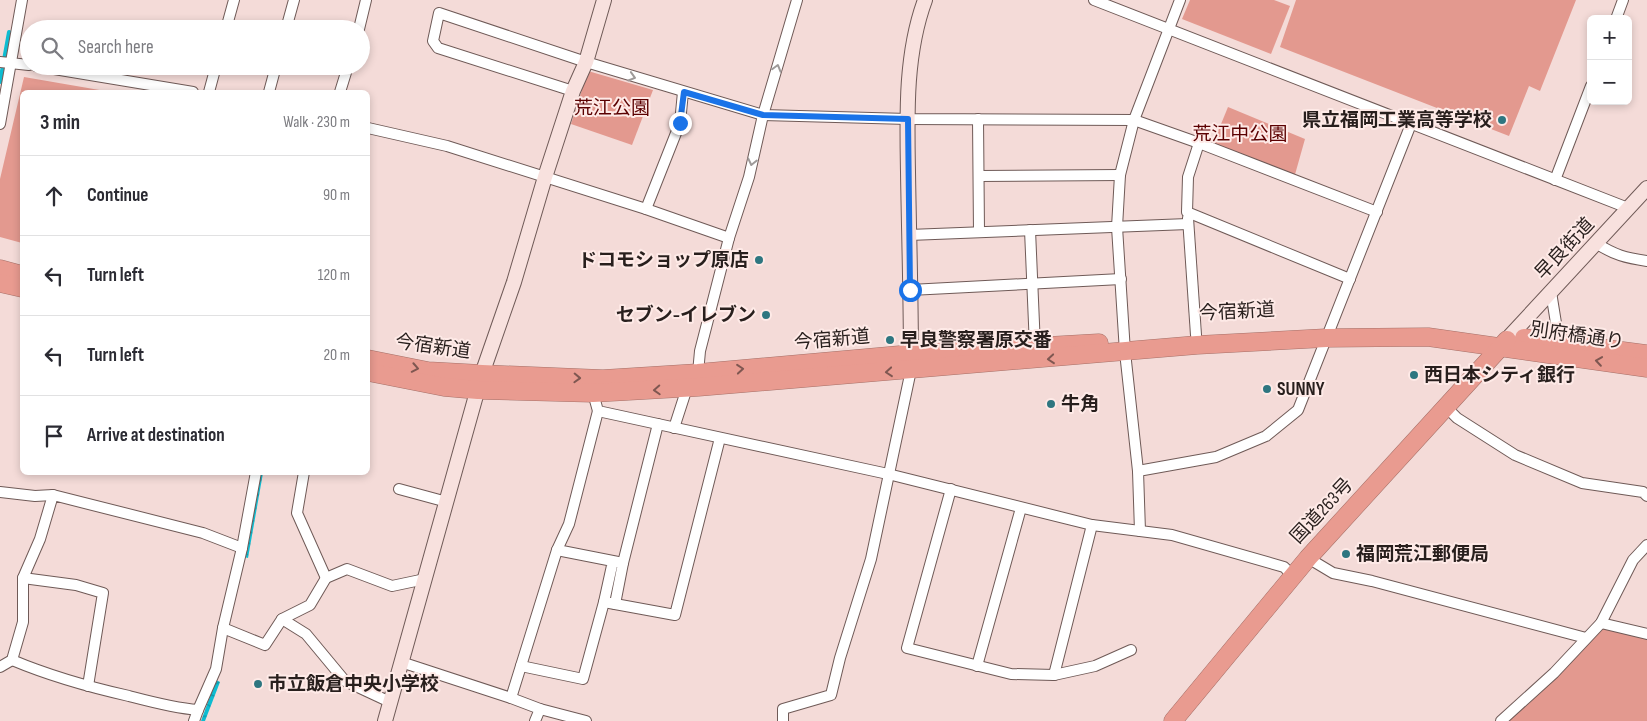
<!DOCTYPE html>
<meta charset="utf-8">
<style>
:root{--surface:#fff;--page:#f7f7f7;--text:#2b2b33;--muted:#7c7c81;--line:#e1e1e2}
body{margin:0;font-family:"Sofia Sans Condensed","Noto Sans JP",sans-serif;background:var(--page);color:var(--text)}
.controls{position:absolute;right:15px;top:15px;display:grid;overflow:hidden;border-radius:8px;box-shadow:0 2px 8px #0003}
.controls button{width:45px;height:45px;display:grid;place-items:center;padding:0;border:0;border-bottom:1px solid var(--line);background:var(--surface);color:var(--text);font:25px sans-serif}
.stop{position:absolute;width:15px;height:15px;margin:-11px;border:4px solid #1a73e8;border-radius:50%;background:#fff}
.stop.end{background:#1a73e8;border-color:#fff;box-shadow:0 1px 5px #0008}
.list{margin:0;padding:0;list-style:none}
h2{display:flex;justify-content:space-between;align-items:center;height:65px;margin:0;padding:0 20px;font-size:21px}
h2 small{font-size:16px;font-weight:400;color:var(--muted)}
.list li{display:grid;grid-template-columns:32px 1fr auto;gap:15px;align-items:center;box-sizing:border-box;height:80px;padding:0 20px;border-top:1px solid var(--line)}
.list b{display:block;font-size:19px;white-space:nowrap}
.list em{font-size:16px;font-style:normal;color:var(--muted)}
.icon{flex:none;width:28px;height:28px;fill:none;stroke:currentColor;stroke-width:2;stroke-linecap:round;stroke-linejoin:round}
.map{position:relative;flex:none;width:1647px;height:721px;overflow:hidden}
.search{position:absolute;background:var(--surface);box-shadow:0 2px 8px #0003;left:20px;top:20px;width:350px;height:55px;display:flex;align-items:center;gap:12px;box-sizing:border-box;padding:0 18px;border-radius:28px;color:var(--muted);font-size:19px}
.panel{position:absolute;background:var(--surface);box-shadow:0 2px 8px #0003;left:20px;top:90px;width:350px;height:385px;border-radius:8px}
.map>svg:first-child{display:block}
</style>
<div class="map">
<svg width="1647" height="721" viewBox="0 0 1647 721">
<defs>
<pattern id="water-waves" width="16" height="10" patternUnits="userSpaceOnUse" patternTransform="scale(1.25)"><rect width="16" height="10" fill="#0dbcd1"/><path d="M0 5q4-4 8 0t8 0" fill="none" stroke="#0d98a9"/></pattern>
</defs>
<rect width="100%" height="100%" fill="#f4dbd8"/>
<!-- park -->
<g fill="#e3998f">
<path d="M1190 0H1274L1290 6 1271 54 1182 19Z"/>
<path d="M1296 0H1576L1540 91 1529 86 1509 136 1280 47Z"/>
<path d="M588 71 653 90 632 145 571 124Z"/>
<path d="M24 77 111 92H22V243L0 237V179Z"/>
<path d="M1228 107 1305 139 1294 178 1212 146Z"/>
<path d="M1601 628 1647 639V721H1504Z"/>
</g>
<!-- water -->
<g fill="url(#water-waves)">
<path d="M259 473H263L248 558 244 557Z"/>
<path d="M216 680 220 682 205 721H201Z"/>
</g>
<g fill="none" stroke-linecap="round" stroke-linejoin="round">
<!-- stream -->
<path stroke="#0dbcd1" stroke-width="4" d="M0 82 9 32"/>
<!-- street casing -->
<g stroke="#6f5a57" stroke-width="12">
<g id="street">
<path d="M1094 0 1628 208"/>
<path d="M1616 19 1623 0"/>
<path d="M226 29 234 0"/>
<path d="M286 29 294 0"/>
<path d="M359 29 366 0"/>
<path d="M0 62 29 65"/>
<path d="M36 66 193 92"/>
<path d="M573 91 438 48 433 41 439 13 586 62 763 115 908 119 1134 120 1199 143 1377 212"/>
<path d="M209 92 216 66"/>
<path d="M269 92 276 66"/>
<path d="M340 92 348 66"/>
<path d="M978 119 979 232"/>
<path d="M0 124 22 0"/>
<path d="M368 128 447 146 646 209 729 238"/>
<path d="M1199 143 1188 177 1187 212 1350 279"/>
<path d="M979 176 1120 175"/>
<path d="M1555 180 1591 86"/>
<path d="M646 209 680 123 683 92"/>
<path d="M1188 218 1196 335"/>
<path d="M1030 230 1035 347"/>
<path d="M909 235 1188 224"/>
<path d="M1596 243C1614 255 1626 258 1647 261"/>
<path d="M910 290 1121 279"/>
<path d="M1551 292 1556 323 1563 343"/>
<path d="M698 373 700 351 729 238 749 177 763 115 797 0"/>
<path d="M593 393 598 411 888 474 1092 525 1172 535 1284 567 1293 576"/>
<path d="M1445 406 1457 418 1515 455 1582 483 1643 492 1647 496"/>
<path d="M674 428 687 388"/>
<path d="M1138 471 1125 352 1117 227 1120 175 1134 120 1180 0"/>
<path d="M304 472 297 513 326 578"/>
<path d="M399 489 447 502"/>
<path d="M951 489 907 648 1011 674 1054 675 1092 525"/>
<path d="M0 492 35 496 53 495"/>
<path d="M1140 531 1138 471 1216 457 1266 436 1298 410 1411 124"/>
<path d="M557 550 623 563 615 604 604 602 613 561"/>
<path d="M1308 558 1333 573 1372 581 1586 638"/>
<path d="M623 563 658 424"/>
<path d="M23 578 76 585 103 593 88 686"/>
<path d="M615 604 675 615 720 438"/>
<path d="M282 619 306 634 345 681 390 702"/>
<path d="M1601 623 1647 634"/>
<path d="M223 628 265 645 282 619 310 605 326 578 347 569 392 586 425 579"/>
<path d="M12 660C50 676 89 687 129 696 152 702 174 708 198 710"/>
<path d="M401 662 511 698 557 550 569 524 598 411"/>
<path d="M521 666 583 679 604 602"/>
<path d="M977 666 1021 508"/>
<path d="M0 667 12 660 23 622V578L40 539 53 495 203 533 242 548"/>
<path d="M1054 675 1095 666 1131 650"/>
<path d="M511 698 540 709 535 721"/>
<path d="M540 709 586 721"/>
<path d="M194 721 198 710 216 669 223 628 242 548 256 472"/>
<path d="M783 721V709L831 695 840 658 871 559 911 370"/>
<path d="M1501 721 1554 673 1601 623 1633 560 1647 545"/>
</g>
</g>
<!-- secondary casing -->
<g stroke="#6f5a57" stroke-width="16">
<g id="secondary">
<path d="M1510 336 1647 188"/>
<path d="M911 362C911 299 909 236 908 172 907 115 905 54 925 0"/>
<path d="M385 721 482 374 514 282 545 177 573 91 586 62 604 0"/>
</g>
</g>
<!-- highway casing -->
<g stroke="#a57068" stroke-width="19">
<g id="highway">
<path d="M0 269 22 275"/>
<path d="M0 283 22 288"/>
<path d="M1524 338 1647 354"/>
<path d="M368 359 428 371 482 374 603 379 698 373 911 354 1099 343"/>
<path d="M368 372 444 387 478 390 593 393 698 387 1197 345 1326 338 1428 337 1647 368"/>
<path d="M1173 721 1308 558 1507 340"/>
</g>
</g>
<!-- street -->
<use href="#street" stroke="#fff" stroke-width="10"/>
<!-- secondary -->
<use href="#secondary" stroke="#f8e1de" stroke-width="14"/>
<!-- highway -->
<use href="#highway" stroke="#e99b90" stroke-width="18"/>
</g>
<!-- one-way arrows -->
<defs><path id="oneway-chevron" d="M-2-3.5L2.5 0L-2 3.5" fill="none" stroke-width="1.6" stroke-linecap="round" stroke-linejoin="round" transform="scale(1.25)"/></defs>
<g stroke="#9e9a99">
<use href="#oneway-chevron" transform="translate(777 68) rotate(-74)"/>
<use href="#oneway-chevron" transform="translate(632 77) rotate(17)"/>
<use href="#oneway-chevron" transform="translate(752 162) rotate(103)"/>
</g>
<g stroke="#7f5751">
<use href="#oneway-chevron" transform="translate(1051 359) rotate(175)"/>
<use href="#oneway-chevron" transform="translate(1599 361) rotate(-172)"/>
<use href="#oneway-chevron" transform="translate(415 368) rotate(11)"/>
<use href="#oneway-chevron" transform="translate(740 369) rotate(-5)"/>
<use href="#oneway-chevron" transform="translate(889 372) rotate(175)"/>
<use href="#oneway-chevron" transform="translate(577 378) rotate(2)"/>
<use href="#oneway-chevron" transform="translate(657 390) rotate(177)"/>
</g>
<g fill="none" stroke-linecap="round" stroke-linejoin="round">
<!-- route -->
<path stroke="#1a73e8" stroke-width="6" d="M680 123 684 92 763 115 908 119 910 290"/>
</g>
<!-- markers -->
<g fill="#2e7680" stroke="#feeae7" stroke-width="2">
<circle cx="1502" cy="120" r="5"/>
<circle cx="759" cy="260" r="5"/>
<circle cx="766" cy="315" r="5"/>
<circle cx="890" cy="340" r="5"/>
<circle cx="1414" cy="375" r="5"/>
<circle cx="1267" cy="389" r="5"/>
<circle cx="1051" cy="404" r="5"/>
<circle cx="1346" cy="554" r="5"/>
<circle cx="258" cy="684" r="5"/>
</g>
<g text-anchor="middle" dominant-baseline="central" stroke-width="4" stroke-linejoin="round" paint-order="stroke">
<!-- park labels -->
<g font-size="19" fill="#5b0001" stroke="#feeae7">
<text x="612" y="108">荒江公園</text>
<text x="1240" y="134">荒江中公園</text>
</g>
<!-- poi labels -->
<g font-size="19" font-weight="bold" fill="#281f1d" stroke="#feeae7" text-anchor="start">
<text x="1492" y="120" text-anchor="end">県立福岡工業高等学校</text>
<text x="749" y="260" text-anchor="end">ドコモショップ原店</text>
<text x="756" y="315" text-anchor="end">セブン-イレブン</text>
<text x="900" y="340">早良警察署原交番</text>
<text x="1424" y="375">西日本シティ銀行</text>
<text x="1277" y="389">SUNNY</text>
<text x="1061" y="404">牛角</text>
<text x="1356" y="554">福岡荒江郵便局</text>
<text x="268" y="684">市立飯倉中央小学校</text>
</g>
<!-- street labels -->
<g font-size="19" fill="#281f1d" stroke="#feeae7">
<text transform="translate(1565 249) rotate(-47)">早良街道</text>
<text transform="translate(1237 312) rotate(-3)">今宿新道</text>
<text transform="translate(1577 336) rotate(8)">別府橋通り</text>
<text transform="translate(832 340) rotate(-5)">今宿新道</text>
<text transform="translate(433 347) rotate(8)">今宿新道</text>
<text transform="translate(1322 511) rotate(-47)">国道263号</text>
</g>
</g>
</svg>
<div class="controls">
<button>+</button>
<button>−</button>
</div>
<div class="stop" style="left:910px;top:290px"></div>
<div class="stop end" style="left:680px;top:123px"></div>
<div class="search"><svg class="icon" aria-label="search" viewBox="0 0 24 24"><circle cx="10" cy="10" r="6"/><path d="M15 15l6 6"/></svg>Search here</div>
<section class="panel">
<h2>3 min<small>Walk · 230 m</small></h2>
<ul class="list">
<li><svg class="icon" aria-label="ahead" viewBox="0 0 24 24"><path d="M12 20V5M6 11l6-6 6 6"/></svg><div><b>Continue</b></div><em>90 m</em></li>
<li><svg class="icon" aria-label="left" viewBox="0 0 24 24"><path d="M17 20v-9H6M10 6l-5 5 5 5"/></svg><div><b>Turn left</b></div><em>120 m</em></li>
<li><svg class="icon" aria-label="left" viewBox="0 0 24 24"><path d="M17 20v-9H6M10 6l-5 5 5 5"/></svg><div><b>Turn left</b></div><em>20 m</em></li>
<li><svg class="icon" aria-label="arrive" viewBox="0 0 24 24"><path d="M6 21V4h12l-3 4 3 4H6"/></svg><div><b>Arrive at destination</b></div></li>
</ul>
</section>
</div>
